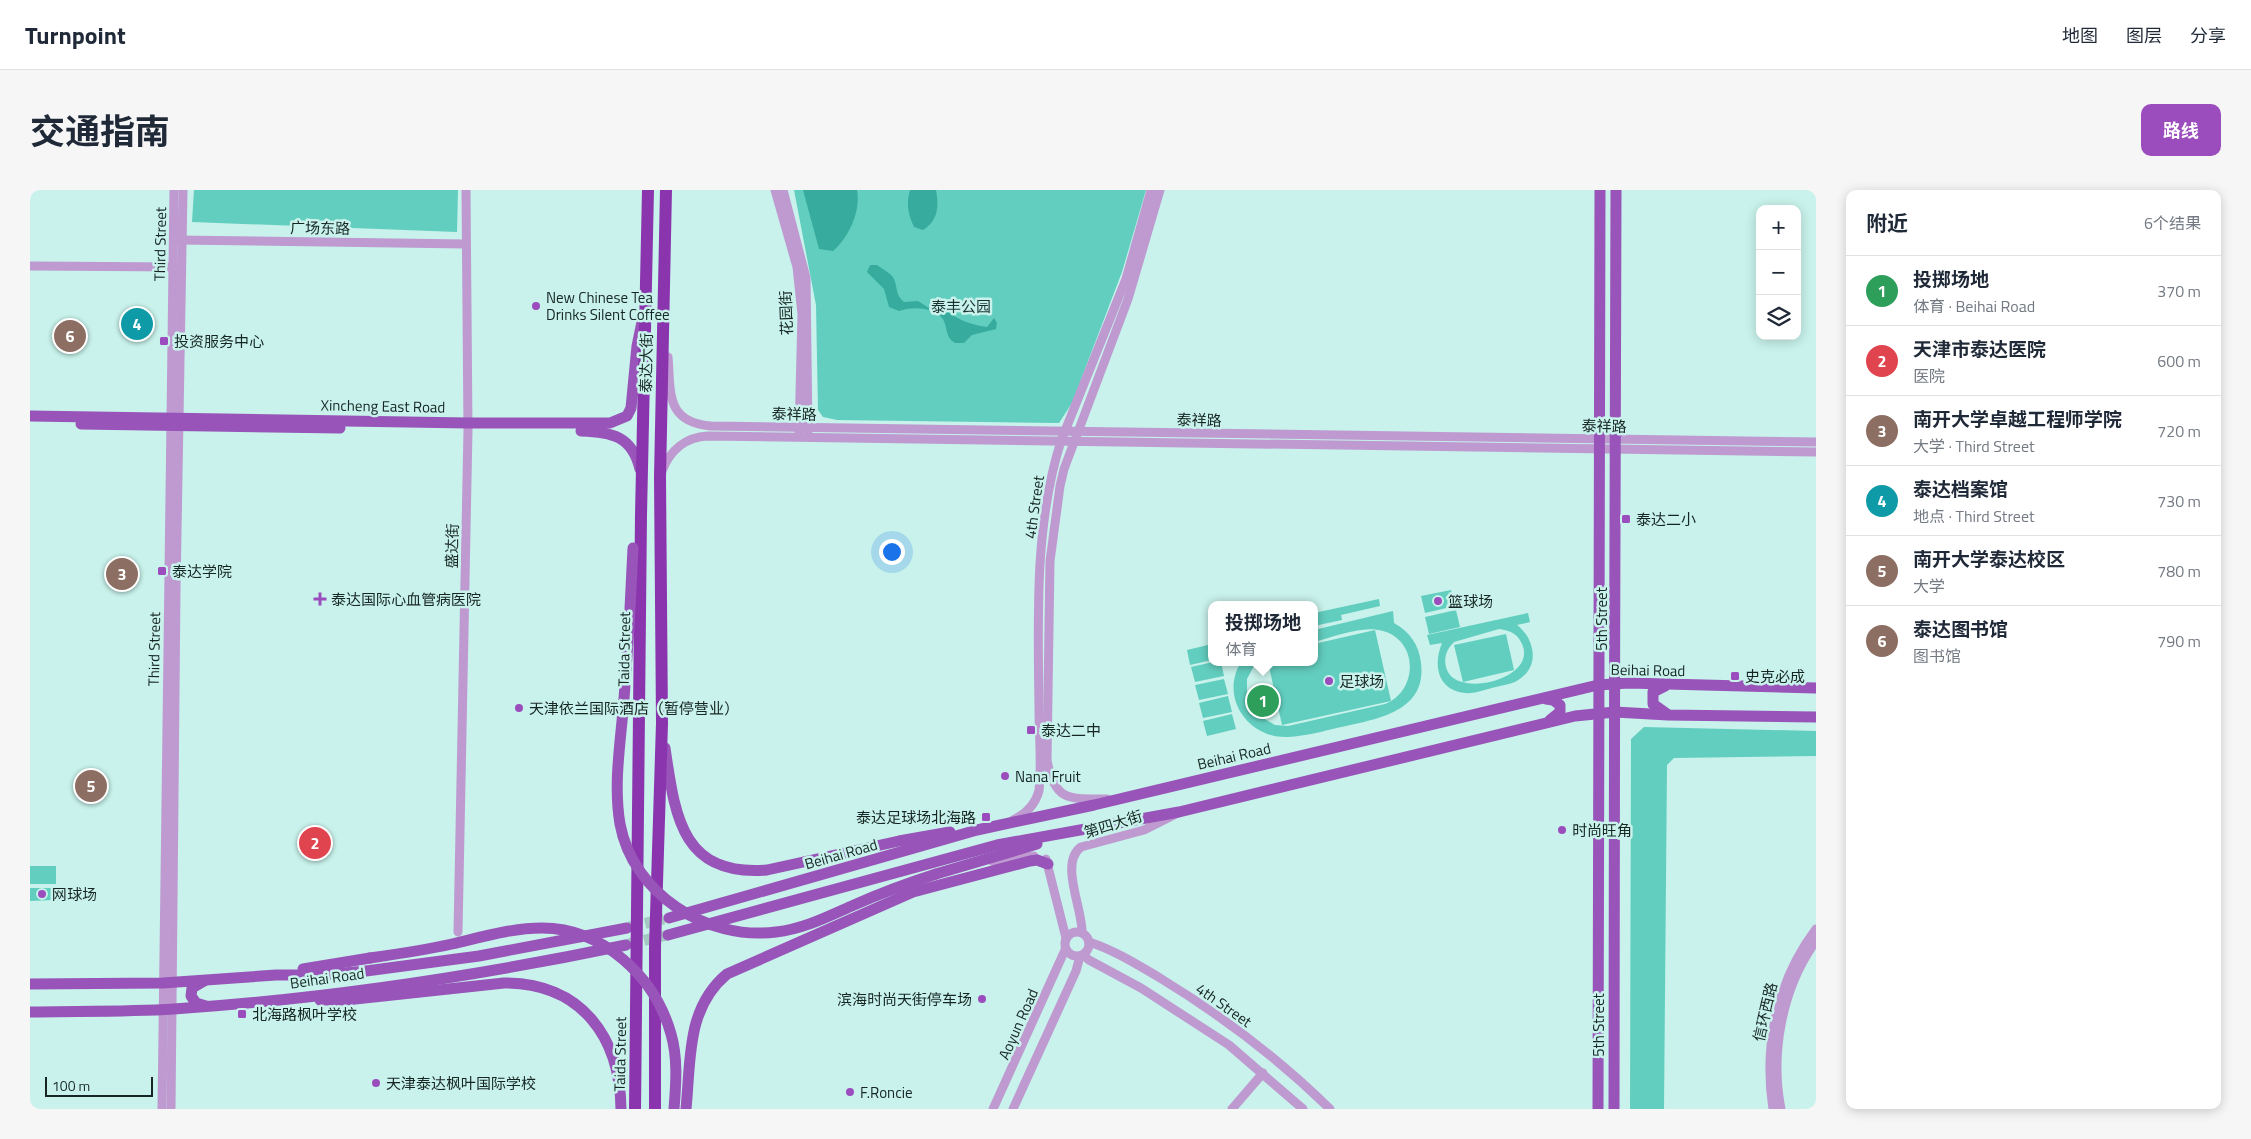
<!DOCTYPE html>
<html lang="zh">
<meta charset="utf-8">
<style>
:root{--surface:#fff;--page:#f6f6f7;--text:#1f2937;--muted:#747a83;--line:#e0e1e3;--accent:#9b4dbe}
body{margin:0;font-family:"Titillium Web","Noto Sans SC",sans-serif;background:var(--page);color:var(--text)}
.controls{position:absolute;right:15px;top:15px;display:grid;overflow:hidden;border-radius:10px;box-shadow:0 2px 12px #0003}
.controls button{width:45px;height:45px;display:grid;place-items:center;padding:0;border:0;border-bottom:1px solid var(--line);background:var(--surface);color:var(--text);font:25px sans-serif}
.scale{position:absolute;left:15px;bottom:12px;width:108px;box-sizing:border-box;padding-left:5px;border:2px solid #162623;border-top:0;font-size:14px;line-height:18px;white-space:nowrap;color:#162623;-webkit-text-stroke:4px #c8f2eb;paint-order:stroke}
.you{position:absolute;left:861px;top:361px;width:18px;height:18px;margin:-12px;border:4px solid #fff;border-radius:50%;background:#1a73e8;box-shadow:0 0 0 8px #1a73e833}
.badge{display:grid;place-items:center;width:32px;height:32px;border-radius:50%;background:var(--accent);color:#fff;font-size:16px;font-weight:700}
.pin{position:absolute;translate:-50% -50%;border:2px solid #fff;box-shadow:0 1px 5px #0006}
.popup{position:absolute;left:1178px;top:411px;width:110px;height:65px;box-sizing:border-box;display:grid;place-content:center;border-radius:10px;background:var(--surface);filter:drop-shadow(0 1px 4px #0005);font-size:16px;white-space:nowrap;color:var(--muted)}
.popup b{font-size:19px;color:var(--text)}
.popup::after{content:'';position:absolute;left:50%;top:100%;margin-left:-10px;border:10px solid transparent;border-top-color:var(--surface)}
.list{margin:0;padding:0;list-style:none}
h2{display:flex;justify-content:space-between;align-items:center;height:65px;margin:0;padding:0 20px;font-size:21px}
h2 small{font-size:16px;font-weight:400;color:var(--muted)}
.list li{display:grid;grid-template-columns:32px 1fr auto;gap:15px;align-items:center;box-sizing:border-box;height:70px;padding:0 20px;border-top:1px solid var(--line)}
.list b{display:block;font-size:19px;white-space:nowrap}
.list p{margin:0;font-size:16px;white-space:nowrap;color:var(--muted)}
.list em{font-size:16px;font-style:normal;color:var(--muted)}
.icon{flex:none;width:28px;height:28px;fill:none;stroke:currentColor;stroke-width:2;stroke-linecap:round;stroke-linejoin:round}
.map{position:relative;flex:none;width:1786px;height:919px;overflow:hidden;border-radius:10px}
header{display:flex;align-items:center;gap:30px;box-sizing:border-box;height:70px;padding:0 25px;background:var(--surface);border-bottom:1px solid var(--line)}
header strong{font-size:24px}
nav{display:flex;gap:28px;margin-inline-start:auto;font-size:18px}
.intro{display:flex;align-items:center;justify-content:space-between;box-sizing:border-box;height:120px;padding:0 30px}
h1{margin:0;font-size:35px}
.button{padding:12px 22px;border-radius:10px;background:var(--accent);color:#fff;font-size:18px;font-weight:700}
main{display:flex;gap:30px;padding:0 30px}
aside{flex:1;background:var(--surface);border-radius:10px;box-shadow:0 2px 12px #0003}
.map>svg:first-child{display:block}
</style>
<header>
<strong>Turnpoint</strong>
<nav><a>地图</a><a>图层</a><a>分享</a></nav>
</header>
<div class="intro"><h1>交通指南</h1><a class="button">路线</a></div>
<main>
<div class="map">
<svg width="1786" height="919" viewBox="0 0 1786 919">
<rect width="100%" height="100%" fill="#c8f2eb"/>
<!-- green -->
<g fill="#62cebf" fill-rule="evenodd">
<path d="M164 0H428L427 42 162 32Z"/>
<path d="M764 0H1116L1092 82 1042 213 1029 233 807 230 793 227 788 220 786 115Z"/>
<path d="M1421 400 1425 416 1395 423 1391 406Z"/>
<path d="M1349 409 1350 416 1311 425 1312 430 1284 436V423Z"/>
<path d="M1426 420 1430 437 1399 444 1395 427Z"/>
<path d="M1363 421 1364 433C1380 442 1389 455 1391 473 1397 522 1346 529 1311 537 1294 541 1276 546 1258 547 1219 549 1189 508 1211 472H1226L1217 489V508L1226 524 1245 535 1258 536 1355 514C1388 501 1389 451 1353 441 1332 435 1305 447 1284 452V440Z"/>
<path d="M1498 423 1500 432 1487 435C1504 448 1510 474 1491 488 1484 494 1474 495 1466 497 1456 499 1445 504 1435 503 1407 500 1403 474 1412 453L1400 455 1397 445ZM1469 439C1478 440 1487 443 1491 452 1511 488 1428 509 1417 480 1413 469 1416 460 1424 452Z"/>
<path d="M1345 440 1361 511 1252 535 1238 472H1284V454Z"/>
<path d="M1476 444 1484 480 1433 492 1424 455Z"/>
<path d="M1182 454V470L1160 475 1157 460Z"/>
<path d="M1183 472H1191L1194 486 1165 492 1161 477Z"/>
<path d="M1194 489 1198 504 1169 510 1165 495Z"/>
<path d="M1198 506 1202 522 1173 528 1169 513Z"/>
<path d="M1202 524 1206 539 1177 546 1173 531Z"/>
<path d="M1614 537 1786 541V566L1644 568 1637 575 1634 919H1600L1601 549Z"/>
<rect x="0" y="676" width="26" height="18"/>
<path d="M0 698H23V710L0 711Z"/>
</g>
<!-- water -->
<g fill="#37ab9e">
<path d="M773 0H827C831 21 819 47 803 61L789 59Z"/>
<path d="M880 0H906C909 16 908 31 893 40L884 37C878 24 876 14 880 0Z"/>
<path d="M840 75H847C852 79 861 83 864 89 868 98 865 105 874 112L888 111 899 118 906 115C927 127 931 133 957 137L964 128 967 133 966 139 942 145 934 153H925C915 147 918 139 913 129 905 117 881 116 869 121L859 117 854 99 837 82Z"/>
</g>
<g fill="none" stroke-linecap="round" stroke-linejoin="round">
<!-- major-tunnel -->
<g stroke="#a4c9c3" stroke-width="11" stroke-dasharray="11 5.5" stroke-linecap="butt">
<path d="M599 737 634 729"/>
<path d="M598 754 638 745"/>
</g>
<!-- minor -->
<g stroke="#be9ad0" stroke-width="9">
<path d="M745 0 767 77 772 124 769 244"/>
<path d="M753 0 776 88 778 242"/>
<path d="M147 50 436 54"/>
<path d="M0 76 150 77"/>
<path d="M638 167C641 202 635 232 681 236L1786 252"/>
<path d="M632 281C640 260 656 247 678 246L1786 262"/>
<path d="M1077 609C1040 609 1024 612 1017 570L1020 371 1030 296 1034 279 1098 109 1130 0"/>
<path d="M983 630C996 624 1005 615 1009 601 1012 574 1009 546 1009 518 1008 429 1004 336 1031 251L1096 89 1121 0"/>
<path d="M1016 669 1036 748"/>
<path d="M962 671 1004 666"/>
<circle cx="1047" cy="754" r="12"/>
<path d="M428 742 438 240 436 0"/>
<path d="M1052 743C1053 719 1029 673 1051 657L1114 640 1144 625"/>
<path d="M1059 752C1084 760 1108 775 1130 788 1191 825 1249 869 1300 919"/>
<path d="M1053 765 1059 770 1111 798 1199 855 1273 919"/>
<path d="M132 919 144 0"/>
<path d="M141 919 146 399 153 0"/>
<path d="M963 919 1035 760"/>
<path d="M983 919 1046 781 1050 766"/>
<path d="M1202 919 1233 883"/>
<path d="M1743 919C1733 855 1747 791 1786 739"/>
<path d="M1751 919C1740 863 1752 798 1786 751"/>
</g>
<!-- major -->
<g stroke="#9854b8" stroke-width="11">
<path d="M0 226 438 233H580L597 226 601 218 607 156 612 132"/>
<path d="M51 234 310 238"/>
<path d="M551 241C582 242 602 246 610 279"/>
<path d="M1635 496 1623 502V514L1637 524"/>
<path d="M1516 509 1523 510 1530 515V522L1520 530"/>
<path d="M635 558C645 625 651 687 737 680L869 651 920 642"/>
<path d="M906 684 1007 654"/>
<path d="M639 728 947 640 1064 615 1568 495 1599 493 1786 498"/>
<path d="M638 745 967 655 1149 622 1545 526 1585 522 1638 525 1786 527"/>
<path d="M273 779 340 768"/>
<path d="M174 791 162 798 161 806 166 813 176 816"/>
<path d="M0 794 133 793 246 785H293L336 781 449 766 597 738"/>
<path d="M290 810H316L474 793C551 793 590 846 591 919"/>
<path d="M0 822C48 821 96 822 144 819 295 809 447 786 596 755"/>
<path d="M656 919C661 870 656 818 697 784L883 702 1000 671 1007 670 1018 674"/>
<path d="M1568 919 1570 0"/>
<path d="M1584 919C1582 613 1587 306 1586 0"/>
</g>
<!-- highway -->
<g stroke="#8a35ad" stroke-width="12">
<path d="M605 919 611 325 618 0"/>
<path d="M625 919V757L632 533 630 287 636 0"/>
</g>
<!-- major-bridge -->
<g stroke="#9854b8" stroke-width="11">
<path d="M603 358C601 409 598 459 594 509 591 550 583 593 590 634 603 704 677 751 746 742 774 739 799 726 824 715 851 703 878 693 906 684"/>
<path d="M340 768C368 764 395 760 422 754 452 747 482 738 512 738 573 738 625 787 641 844 648 868 646 894 644 919"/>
</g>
</g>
<!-- markers -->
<g fill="#9b4dbe" stroke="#c8f2eb" stroke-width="2">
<circle cx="506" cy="116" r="5"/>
<rect x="129" y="146" width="10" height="10" rx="2.5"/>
<rect x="1591" y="324" width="10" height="10" rx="2.5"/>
<rect x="127" y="376" width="10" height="10" rx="2.5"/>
<path d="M287.5 401.5h5v5h5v5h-5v5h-5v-5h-5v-5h5z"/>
<circle cx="1408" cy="411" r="5"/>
<rect x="1700" y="481" width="10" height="10" rx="2.5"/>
<circle cx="1299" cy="491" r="5"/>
<circle cx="489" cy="518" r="5"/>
<rect x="996" y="535" width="10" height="10" rx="2.5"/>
<circle cx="975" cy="586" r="5"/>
<rect x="951" y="622" width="10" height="10" rx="2.5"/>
<circle cx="1532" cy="640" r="5"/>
<circle cx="12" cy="704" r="5"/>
<circle cx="952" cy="809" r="5"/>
<rect x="207" y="819" width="10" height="10" rx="2.5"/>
<circle cx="346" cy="893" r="5"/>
<circle cx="820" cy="902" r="5"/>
</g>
<g text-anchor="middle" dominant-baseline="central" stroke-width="5" stroke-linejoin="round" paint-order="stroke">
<!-- street labels -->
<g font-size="15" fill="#162623" stroke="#c8f2eb">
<text transform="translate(290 38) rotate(1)">广场东路</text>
<text transform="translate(130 54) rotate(-89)">Third Street</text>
<text transform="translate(756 123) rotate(-92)">花园街</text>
<text transform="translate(616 173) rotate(-89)">泰达大街</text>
<text transform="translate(353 216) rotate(1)">Xincheng East Road</text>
<text transform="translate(764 224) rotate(1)">泰祥路</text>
<text transform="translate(1169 230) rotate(1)">泰祥路</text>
<text transform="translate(1574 236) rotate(1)">泰祥路</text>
<text transform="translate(1004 317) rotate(-82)">4th Street</text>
<text transform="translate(422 356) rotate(-89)">盛达街</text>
<text transform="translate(1571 429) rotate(-90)">5th Street</text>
<text transform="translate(124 459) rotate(-89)">Third Street</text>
<text transform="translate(594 459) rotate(-89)">Taida Street</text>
<text transform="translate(1618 480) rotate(1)">Beihai Road</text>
<text transform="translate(1204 566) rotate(-13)">Beihai Road</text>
<text transform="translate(1083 634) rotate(-17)">第四大街</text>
<text transform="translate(811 664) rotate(-16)">Beihai Road</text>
<text transform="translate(297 788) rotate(-8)">Beihai Road</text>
<text transform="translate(1194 815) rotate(35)">4th Street</text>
<text transform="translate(1735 822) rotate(-77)">信环西路</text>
<text transform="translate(988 834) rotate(-66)">Aoyun Road</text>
<text transform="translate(1568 835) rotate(-90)">5th Street</text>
<text transform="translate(590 864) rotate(-89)">Taida Street</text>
</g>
<!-- poi labels -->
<g font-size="15" fill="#162623" stroke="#c8f2eb" text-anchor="start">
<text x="516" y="107">New Chinese Tea<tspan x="516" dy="17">Drinks Silent Coffee</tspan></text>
<text x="144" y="151">投资服务中心</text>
<text x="1606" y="329">泰达二小</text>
<text x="142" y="381">泰达学院</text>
<text x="301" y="409">泰达国际心血管病医院</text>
<text x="1418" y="411">篮球场</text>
<text x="1715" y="486">史克必成</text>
<text x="1309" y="491">足球场</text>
<text x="499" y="518">天津依兰国际酒店（暂停营业）</text>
<text x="1011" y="540">泰达二中</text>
<text x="985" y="586">Nana Fruit</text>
<text x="946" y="627" text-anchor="end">泰达足球场北海路</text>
<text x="1542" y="640">时尚旺角</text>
<text x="22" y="704">网球场</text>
<text x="942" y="809" text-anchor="end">滨海时尚天街停车场</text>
<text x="222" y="824">北海路枫叶学校</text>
<text x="356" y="893">天津泰达枫叶国际学校</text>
<text x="830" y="902">F.Roncie</text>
</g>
<!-- park labels -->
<g font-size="15" fill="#19322f" stroke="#c8f2eb">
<text x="931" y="116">泰丰公园</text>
</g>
</g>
</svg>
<div class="controls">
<button>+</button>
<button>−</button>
<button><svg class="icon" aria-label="layers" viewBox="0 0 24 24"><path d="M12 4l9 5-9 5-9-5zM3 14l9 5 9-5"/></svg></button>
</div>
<div class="scale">100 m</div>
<div class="you"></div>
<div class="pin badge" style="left:1233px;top:511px;background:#2e9e5b">1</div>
<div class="popup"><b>投掷场地</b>体育</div>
<div class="pin badge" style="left:285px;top:653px;background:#e0444e">2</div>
<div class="pin badge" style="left:92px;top:384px;background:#8d6e63">3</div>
<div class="pin badge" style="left:107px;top:134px;background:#0f9aa8">4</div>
<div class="pin badge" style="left:61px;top:596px;background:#8d6e63">5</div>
<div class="pin badge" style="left:40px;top:146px;background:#8d6e63">6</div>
</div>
<aside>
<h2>附近<small>6个结果</small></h2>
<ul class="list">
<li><span class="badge" style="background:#2e9e5b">1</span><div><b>投掷场地</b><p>体育 · Beihai Road</p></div><em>370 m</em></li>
<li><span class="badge" style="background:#e0444e">2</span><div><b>天津市泰达医院</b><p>医院</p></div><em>600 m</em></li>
<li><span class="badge" style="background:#8d6e63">3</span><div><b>南开大学卓越工程师学院</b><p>大学 · Third Street</p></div><em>720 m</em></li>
<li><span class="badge" style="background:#0f9aa8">4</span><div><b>泰达档案馆</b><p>地点 · Third Street</p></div><em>730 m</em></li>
<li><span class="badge" style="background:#8d6e63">5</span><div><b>南开大学泰达校区</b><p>大学</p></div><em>780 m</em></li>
<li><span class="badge" style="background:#8d6e63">6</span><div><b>泰达图书馆</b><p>图书馆</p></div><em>790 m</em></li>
</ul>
</aside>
</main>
